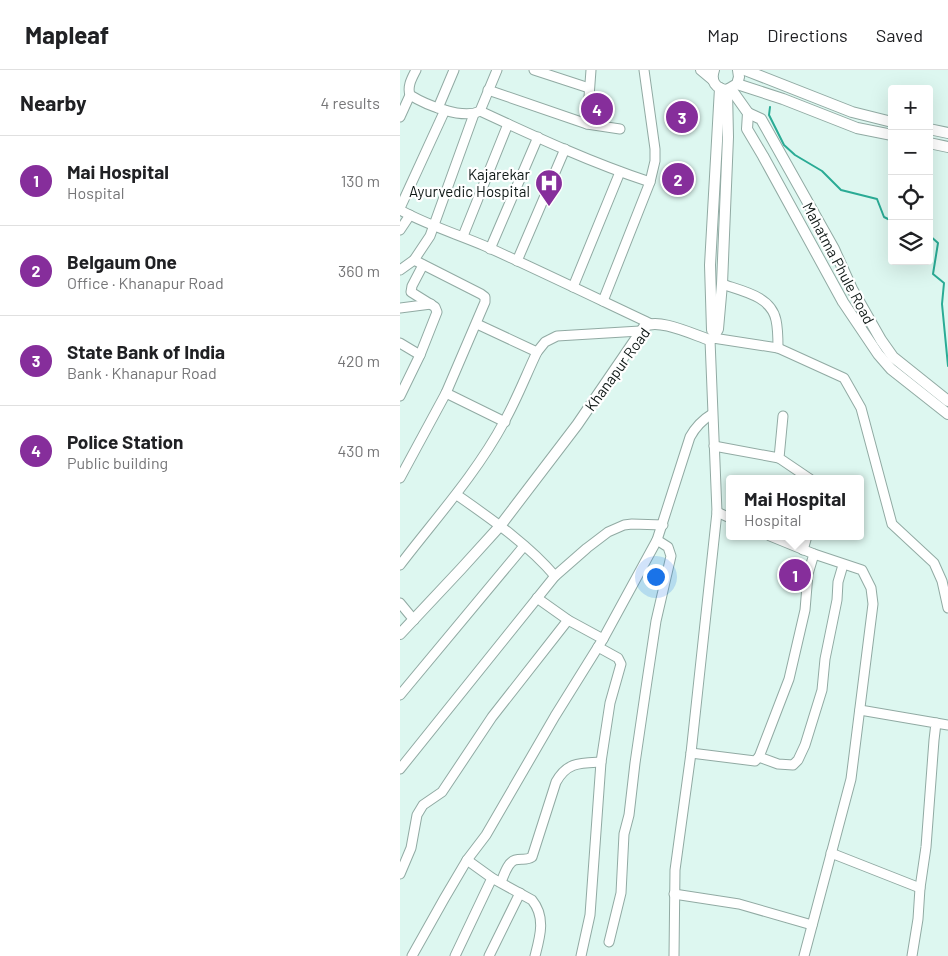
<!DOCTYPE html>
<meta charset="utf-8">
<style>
:root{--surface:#fff;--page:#f6f6f6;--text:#202124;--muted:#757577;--line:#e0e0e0;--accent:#862e9b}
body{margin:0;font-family:Barlow,sans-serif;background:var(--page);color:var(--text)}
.controls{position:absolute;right:15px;top:15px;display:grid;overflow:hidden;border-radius:5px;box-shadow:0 5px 20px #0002}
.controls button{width:45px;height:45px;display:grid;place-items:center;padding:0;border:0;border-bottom:1px solid var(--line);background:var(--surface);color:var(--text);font:25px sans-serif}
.you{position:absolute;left:255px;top:506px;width:18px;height:18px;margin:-12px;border:4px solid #fff;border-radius:50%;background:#1a73e8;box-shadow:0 0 0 8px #1a73e833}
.badge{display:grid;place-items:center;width:32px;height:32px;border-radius:50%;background:var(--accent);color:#fff;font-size:16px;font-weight:700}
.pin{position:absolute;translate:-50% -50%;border:2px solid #fff;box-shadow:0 1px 5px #0006}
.popup{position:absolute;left:326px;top:405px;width:138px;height:65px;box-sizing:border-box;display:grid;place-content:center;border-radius:5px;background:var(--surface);filter:drop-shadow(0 1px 4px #0005);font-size:16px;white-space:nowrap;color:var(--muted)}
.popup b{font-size:19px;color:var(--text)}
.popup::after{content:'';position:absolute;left:50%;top:100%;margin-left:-10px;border:10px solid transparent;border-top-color:var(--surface)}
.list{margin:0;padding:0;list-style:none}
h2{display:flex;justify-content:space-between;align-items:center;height:65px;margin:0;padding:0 20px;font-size:21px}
h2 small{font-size:16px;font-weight:400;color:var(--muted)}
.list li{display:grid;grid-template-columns:32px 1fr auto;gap:15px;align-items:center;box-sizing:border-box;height:90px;padding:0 20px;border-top:1px solid var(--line)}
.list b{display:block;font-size:19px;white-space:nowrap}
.list p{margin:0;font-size:16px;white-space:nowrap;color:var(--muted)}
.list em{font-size:16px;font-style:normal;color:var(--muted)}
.icon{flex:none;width:28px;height:28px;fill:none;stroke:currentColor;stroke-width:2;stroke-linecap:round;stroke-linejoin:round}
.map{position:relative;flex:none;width:548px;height:886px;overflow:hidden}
header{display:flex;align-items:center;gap:30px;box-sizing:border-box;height:70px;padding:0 25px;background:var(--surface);border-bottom:1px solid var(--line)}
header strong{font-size:24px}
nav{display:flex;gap:28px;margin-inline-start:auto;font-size:18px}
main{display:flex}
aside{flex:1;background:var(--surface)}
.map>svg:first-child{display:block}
</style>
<header>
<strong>Mapleaf</strong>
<nav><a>Map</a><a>Directions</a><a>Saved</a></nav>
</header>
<main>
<aside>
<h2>Nearby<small>4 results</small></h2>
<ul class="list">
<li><span class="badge">1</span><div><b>Mai Hospital</b><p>Hospital</p></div><em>130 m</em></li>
<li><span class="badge">2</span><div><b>Belgaum One</b><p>Office · Khanapur Road</p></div><em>360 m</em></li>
<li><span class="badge">3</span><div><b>State Bank of India</b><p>Bank · Khanapur Road</p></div><em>420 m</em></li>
<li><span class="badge">4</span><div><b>Police Station</b><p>Public building</p></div><em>430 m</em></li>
</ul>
</aside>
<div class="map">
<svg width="548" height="886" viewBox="0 0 548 886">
<rect width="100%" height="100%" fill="#ddf7f0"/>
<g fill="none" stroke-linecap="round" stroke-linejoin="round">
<!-- stream -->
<g stroke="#2aab95" stroke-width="2">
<path d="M370 37 369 45 384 75 395 85 422 101 441 120 477 129 484 147 492 151"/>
<path d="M529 165 538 173 533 204 544 213 542 234 548 296"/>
</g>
<!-- minor casing -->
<g stroke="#91aaa3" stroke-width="11">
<g id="minor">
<path d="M16 0C12 8 7 16 10 25 26 35 63 50 80 41L97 0"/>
<path d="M134 0 189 18"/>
<path d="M88 20 187 54 220 59"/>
<path d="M38 38 54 0"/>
<path d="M80 41C136 67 192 93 250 112"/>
<path d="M0 47 10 25"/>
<path d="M187 54 191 0"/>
<path d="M0 138 45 40"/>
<path d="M0 140C27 155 57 164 85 176 140 201 194 227 249 253"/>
<path d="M0 160 10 145"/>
<path d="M63 166 108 54"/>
<path d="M90 179 138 67"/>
<path d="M117 191 165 79"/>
<path d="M0 200 14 190 30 166 74 44"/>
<path d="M322 214C342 221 371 226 376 250 378 259 378 269 378 278"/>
<path d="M173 217 220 102"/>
<path d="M203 231 250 112 255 91V79L244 0"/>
<path d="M0 238 31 234"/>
<path d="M77 254 137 282"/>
<path d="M313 268 378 278 444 308 461 338 492 454 534 493 542 511 548 538"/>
<path d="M0 273 20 285"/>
<path d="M46 323 105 352"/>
<path d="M0 326 20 285 37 242 35 237 11 222 12 216 23 195"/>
<path d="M383 346 379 388 410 409"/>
<path d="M314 376 379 388"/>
<path d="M0 408 46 323 85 232V227L81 224 14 190"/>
<path d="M57 425C91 449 128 474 155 506"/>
<path d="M317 442 330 448"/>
<path d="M370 466 414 484 462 500 471 518 473 534 451 709 404 886"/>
<path d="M403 480 407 466"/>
<path d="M414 484 408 504 405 540 389 609 359 687 378 694 393 695 398 690 405 675 422 620 425 589 437 530 438 512 443 495"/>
<path d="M0 495C36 448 76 404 104 352 117 329 126 305 137 282L145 272 157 266 240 261"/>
<path d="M137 528 168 550 203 569"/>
<path d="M0 533 14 550"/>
<path d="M0 625 124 476"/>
<path d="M460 640 536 653 534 670 526 777 520 818 518 849 512 886"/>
<path d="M536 653 548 655"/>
<path d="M291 683 355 691 359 687"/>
<path d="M0 699 155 506 187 478 208 462 224 455 232 454 263 455"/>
<path d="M431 783 520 818"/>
<path d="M67 790 92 808 132 830C146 847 140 867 135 886"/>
<path d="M0 804 11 778 17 745 23 735 42 722 92 647 168 550"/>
<path d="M101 812C104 805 108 792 115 790 122 788 126 791 132 787L156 712C167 692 180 693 201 692"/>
<path d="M274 824 339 834 412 855"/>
<path d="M209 872 221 823 224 764 229 745 235 693 247 611 256 551 271 486 268 477 257 470"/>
<path d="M12 886 44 829 67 790 86 765 155 646 203 569 257 470 290 367C296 356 302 350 312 344"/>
<path d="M55 886 92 808"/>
<path d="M89 886 120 823"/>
<path d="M181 886 190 845 201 692 210 633 221 594 218 588 198 577"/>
<path d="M274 886 275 800 291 683 317 442 310 270"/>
</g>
</g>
<!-- major casing -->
<g stroke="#91aaa3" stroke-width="12">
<g id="major">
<path d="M301 0 313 10"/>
<path d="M314 0C310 11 316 19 327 20L337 14 339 7 338 0"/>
<path d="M345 0 452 42 492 52"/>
<path d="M337 14 383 29 457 58 492 65"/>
<path d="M331 19 348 43 347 59 363 86 443 232 478 284 491 299 548 344"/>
<path d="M348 43 361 49 434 179 452 219 481 270 493 287 548 331"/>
<path d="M529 59 548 63"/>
<path d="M529 73 548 77"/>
<path d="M315 262 312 260 310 195 320 18"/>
<path d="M0 564 61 499 100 456 177 355 244 257C257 247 294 265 310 270L313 268 318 259 322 214 328 67 327 20"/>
</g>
</g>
<!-- minor -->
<use href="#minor" stroke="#fff" stroke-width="9"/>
<!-- major -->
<use href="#major" stroke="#fff" stroke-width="10"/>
</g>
<!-- icons -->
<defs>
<g id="hospital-pin" transform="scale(1.4375)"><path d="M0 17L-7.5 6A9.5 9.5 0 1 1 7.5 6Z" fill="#862e9b" stroke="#fff"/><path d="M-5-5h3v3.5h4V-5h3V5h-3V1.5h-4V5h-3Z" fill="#fff"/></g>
</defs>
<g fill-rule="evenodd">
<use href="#hospital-pin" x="149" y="113"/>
</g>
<g text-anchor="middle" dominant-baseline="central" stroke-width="4.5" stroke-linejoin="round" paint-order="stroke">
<!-- poi labels -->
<g font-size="15" fill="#0f1816" stroke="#fff" text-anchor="end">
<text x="130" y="104">Kajarekar<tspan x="130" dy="17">Ayurvedic Hospital</tspan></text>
</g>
<!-- street labels -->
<g font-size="15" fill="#0f1816" stroke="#fff">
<text transform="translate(439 193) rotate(62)">Mahatma Phule Road</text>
<text transform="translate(217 299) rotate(-54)">Khanapur Road</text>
</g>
</g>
</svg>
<div class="controls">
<button>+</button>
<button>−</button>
<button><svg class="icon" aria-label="locate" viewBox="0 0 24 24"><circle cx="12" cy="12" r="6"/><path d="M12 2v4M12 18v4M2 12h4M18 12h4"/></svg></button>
<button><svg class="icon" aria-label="layers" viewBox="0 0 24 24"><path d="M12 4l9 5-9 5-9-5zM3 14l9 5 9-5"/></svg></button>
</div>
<div class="you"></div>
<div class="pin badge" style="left:395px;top:505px">1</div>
<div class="popup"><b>Mai Hospital</b>Hospital</div>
<div class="pin badge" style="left:278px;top:109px">2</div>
<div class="pin badge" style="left:282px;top:47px">3</div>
<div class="pin badge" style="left:197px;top:39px">4</div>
</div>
</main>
